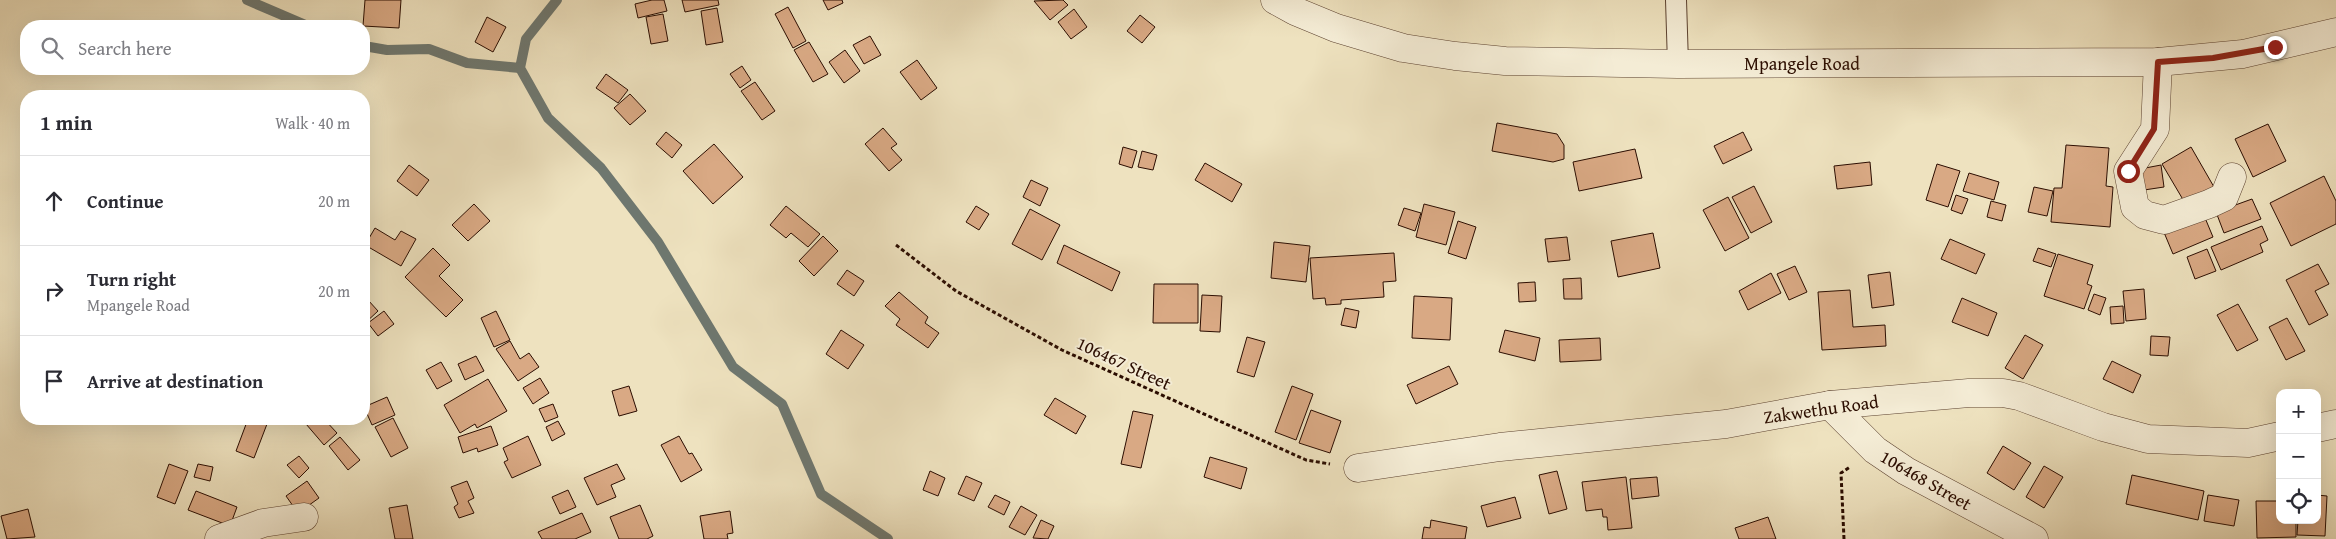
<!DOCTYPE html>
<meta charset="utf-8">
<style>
:root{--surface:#fff;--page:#f2f2f3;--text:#2b2b33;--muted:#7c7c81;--line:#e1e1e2}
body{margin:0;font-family:"Gentium Book Plus",serif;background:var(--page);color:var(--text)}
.controls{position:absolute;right:15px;bottom:15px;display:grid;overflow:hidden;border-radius:10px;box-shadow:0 5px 20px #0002}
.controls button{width:45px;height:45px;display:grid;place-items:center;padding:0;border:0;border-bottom:1px solid var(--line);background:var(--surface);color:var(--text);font:25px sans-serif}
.stop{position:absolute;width:15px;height:15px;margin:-11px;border:4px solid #8f2418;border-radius:50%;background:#fff}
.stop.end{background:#8f2418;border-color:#fff;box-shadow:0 1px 5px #0008}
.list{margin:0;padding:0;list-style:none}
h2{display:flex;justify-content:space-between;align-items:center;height:65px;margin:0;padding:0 20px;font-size:21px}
h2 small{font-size:16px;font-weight:400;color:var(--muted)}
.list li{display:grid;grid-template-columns:32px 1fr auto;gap:15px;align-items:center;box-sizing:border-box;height:90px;padding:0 20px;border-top:1px solid var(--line)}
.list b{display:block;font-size:19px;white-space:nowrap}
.list p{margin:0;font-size:16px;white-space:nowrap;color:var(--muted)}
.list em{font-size:16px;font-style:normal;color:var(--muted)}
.icon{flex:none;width:28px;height:28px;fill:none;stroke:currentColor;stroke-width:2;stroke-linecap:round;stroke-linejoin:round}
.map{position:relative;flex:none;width:2336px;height:539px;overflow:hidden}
.search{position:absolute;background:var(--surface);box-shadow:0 5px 20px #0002;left:20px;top:20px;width:350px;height:55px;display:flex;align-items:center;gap:12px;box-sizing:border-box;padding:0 18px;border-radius:20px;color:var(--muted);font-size:19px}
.panel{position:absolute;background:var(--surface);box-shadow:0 5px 20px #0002;left:20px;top:90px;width:350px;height:335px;border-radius:20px}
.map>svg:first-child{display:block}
</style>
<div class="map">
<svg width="2336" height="539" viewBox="0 0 2336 539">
<rect width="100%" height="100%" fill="#eee2bf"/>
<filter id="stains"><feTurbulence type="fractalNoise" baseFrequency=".004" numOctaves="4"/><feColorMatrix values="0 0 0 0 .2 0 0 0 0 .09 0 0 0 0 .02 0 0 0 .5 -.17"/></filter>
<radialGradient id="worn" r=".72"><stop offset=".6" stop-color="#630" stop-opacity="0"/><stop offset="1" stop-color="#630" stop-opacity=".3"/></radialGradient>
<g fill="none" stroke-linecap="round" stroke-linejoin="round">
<!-- stream -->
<g stroke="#6e776f" stroke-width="10">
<path d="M247 0 308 26"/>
<path d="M557 0 526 39 520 68 548 118 601 168 658 242 733 367 782 404 821 494 888 539"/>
<path d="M364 46 387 50 429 49 467 63 520 68"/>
</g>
</g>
<!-- building -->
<g fill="#d9a984" stroke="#2b0d01">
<path d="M365 0H401L399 28 363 26Z"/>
<path d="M652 0H664L667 11 638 18 635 4Z"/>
<path d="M682 0H718L719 5 685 12Z"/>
<path d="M823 0H842L843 3 828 10Z"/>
<path d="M1063 0 1068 5 1050 20 1034 1Z"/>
<path d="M788 7 806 41 793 48 775 14Z"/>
<path d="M717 8 723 42 706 45 701 11Z"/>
<path d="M1074 9 1087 27 1071 39 1058 22Z"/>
<path d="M663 14 668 41 651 44 646 17Z"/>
<path d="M1140 15 1155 27 1142 43 1127 31Z"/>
<path d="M487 17 506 27 493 52 475 42Z"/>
<path d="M870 36 881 55 864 64 853 45Z"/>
<path d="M809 42 828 74 813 82 794 50Z"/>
<path d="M845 50 860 71 844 83 829 62Z"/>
<path d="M917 60 937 88 921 100 900 72Z"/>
<path d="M742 66 751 80 740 88 730 74Z"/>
<path d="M606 74 628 90 618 103 596 88Z"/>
<path d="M755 82 775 111 762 120 741 91Z"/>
<path d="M630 94 646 111 630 125 614 108Z"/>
<path d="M1497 123 1557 134 1564 145V159L1553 162 1492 151Z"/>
<path d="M2268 124 2286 161 2253 177 2235 139Z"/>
<path d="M883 128 897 144 891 148 902 160 889 171 865 144Z"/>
<path d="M666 132 682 145 672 158 656 144Z"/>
<path d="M1743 132 1752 150 1723 164 1714 146Z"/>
<path d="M714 144 743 177 713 204 683 171Z"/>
<path d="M2066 145 2109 148 2106 186 2113 187 2110 227 2051 222 2054 188H2062Z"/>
<path d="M1123 147 1137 151 1132 168 1119 164Z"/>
<path d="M2191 147 2214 187 2185 203 2162 164Z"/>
<path d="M1635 149 1642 178 1579 191 1573 162Z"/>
<path d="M1142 151 1157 155 1153 170 1138 167Z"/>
<path d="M1870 162 1872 185 1837 189 1834 166Z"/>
<path d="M1205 163 1242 184 1232 202 1195 180Z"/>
<path d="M1937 164 1960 171 1948 207 1926 200Z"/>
<path d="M409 165 429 180 417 196 397 181Z"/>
<path d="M2161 165 2164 187 2144 190 2140 169Z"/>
<path d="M1969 173 1999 182 1994 200 1963 191Z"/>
<path d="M2324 176 2336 201V224L2291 246 2270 203Z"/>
<path d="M1031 180 1048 188 1040 206 1023 197Z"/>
<path d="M1754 186 1772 222 1751 233 1732 197Z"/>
<path d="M2034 187 2053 191 2047 216 2028 212Z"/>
<path d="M1956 195 1968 199 1962 214 1951 210Z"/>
<path d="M1728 197 1749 238 1725 251 1703 210Z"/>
<path d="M2252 199 2261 219 2224 233 2216 212Z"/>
<path d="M1991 201 2006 205 2002 221 1987 217Z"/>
<path d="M474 204 490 221 468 241 452 225Z"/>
<path d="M1424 204 1455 212 1446 245 1416 237Z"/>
<path d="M786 206 820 234 808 247 791 233 786 238 770 225Z"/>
<path d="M976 206 989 214 979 230 966 222Z"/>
<path d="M1404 208 1421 213 1415 231 1398 225Z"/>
<path d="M1030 209 1060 225 1042 260 1012 244Z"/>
<path d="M2203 213 2213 237 2173 254 2163 230Z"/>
<path d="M1458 221 1476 227 1466 259 1448 253Z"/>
<path d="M2262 226 2268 240 2260 244 2263 252 2221 270 2211 247Z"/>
<path d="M375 228 395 240 401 231 416 239 401 266 365 245Z"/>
<path d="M1653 233 1660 268 1618 277 1611 241Z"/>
<path d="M823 236 838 251 814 276 799 261Z"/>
<path d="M1567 237 1570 260 1548 262 1545 239Z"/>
<path d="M1950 239 1985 254 1976 274 1941 259Z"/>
<path d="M1274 242 1310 246 1306 282 1271 278Z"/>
<path d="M1064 245 1120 272 1112 291 1057 263Z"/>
<path d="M433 248 450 265 439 276 463 300 446 317 405 277Z"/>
<path d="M2038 248 2056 254 2051 267 2033 261Z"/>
<path d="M2207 249 2216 271 2195 279 2187 257Z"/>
<path d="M1394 253 1396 281 1383 282 1384 297 1341 300V304L1326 305 1325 298 1313 299 1310 258Z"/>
<path d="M2058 254 2093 265 2087 284 2092 286 2084 309 2044 296Z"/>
<path d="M2318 264 2329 284 2315 291 2328 315 2309 325 2286 280Z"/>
<path d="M1795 266 1807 292 1789 300 1777 274Z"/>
<path d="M847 270 864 281 854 296 837 284Z"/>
<path d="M1890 272 1894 305 1872 308 1868 275Z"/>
<path d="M1771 273 1781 293 1748 310 1739 291Z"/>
<path d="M1581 278 1582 299H1564L1563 279Z"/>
<path d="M1535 282 1536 301 1519 302 1518 283Z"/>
<path d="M1154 284H1198V323H1153Z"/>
<path d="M2144 289 2146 319 2126 321 2123 291Z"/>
<path d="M1850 290 1853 327 1885 325 1886 346 1822 350 1818 292Z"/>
<path d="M899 292 928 317 925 323 939 333 928 348 896 325 900 319 885 306Z"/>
<path d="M2094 294 2106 298 2100 315 2088 310Z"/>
<path d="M1202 295 1222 296 1220 332 1200 331Z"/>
<path d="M1414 296 1452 298 1450 340 1412 338Z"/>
<path d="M1962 298 1997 313 1988 336 1952 322Z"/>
<path d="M368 300 378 311 364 324V304Z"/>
<path d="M2238 304 2258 340 2237 351 2217 315Z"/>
<path d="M2123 306 2124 323 2111 324 2110 307Z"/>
<path d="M1345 308 1359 311 1356 328 1341 325Z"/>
<path d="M384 311 394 324 378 336 368 323Z"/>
<path d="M496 311 510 340 494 347 481 318Z"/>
<path d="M2287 318 2305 351 2286 360 2269 327Z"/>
<path d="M841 330 864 345 848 369 826 354Z"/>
<path d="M1505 330 1540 338 1535 361 1499 352Z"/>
<path d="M2025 335 2043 345 2023 379 2005 368Z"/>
<path d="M2151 336 2170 337 2168 356 2150 355Z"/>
<path d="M1247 337 1265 342 1254 377 1237 372Z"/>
<path d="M1600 338 1601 360 1560 362 1559 340Z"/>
<path d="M510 341 520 359 529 353 539 367 518 381 496 349Z"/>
<path d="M476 356 484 371 465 380 458 364Z"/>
<path d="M2112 361 2141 375 2133 393 2103 379Z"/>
<path d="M441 362 452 381 437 389 426 370Z"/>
<path d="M1449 366 1458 384 1416 404 1407 385Z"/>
<path d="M540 378 549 393 533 404 523 388Z"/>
<path d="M488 379 507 411 477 428 475 424 460 433 444 405Z"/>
<path d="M629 386 637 411 619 416 612 391Z"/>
<path d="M1292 386 1313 394 1296 440 1275 432Z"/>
<path d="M387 397 395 415 372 425 364 407Z"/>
<path d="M1055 398 1086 416 1076 434 1044 415Z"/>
<path d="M553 404 558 417 545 422 539 409Z"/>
<path d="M1311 410 1341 421 1330 453 1299 443Z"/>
<path d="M1133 411 1153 415 1141 468 1121 464Z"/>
<path d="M393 418 408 448 391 457 375 427Z"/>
<path d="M141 419H157V423L140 421Z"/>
<path d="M248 419 267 424 254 458 236 451Z"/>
<path d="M311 419H324L337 433 324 445 306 424Z"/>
<path d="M558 421 565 434 552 441 546 427Z"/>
<path d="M491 426 498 445 478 452 477 448 463 453 458 437Z"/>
<path d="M528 436 541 465 512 478 504 462 508 460 503 448Z"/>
<path d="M679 436 689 454 692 453 702 470 681 482 661 445Z"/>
<path d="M340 437 360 460 348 470 329 446Z"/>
<path d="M2003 446 2031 463 2014 490 1987 473Z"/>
<path d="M299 456 309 468 299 478 287 465Z"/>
<path d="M1210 457 1247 468 1241 489 1204 477Z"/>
<path d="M169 464 188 471 175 504 157 497Z"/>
<path d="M198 464 213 467 210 481 194 477Z"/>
<path d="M617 464 625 479 611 485 616 497 597 505 584 478Z"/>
<path d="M2044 466 2063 477 2044 508 2026 497Z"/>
<path d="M930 471 945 478 938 496 923 490Z"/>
<path d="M1557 471 1567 509 1549 514 1539 475Z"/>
<path d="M2132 475 2204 491 2198 520 2126 504Z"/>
<path d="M966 476 982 483 974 501 958 494Z"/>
<path d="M1626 477 1632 528 1608 530 1607 517H1603L1602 509 1586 511 1582 482Z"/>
<path d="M1657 477 1659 496 1632 499 1630 479Z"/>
<path d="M307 481 319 498 298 513 286 496Z"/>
<path d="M467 481 474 498 468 501 474 513 459 518 454 507 458 504 451 487Z"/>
<path d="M568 490 576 507 560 514 552 497Z"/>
<path d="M196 491 237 507 230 526 188 510Z"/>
<path d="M995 495 1010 502 1004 515 988 507Z"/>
<path d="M2208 495 2239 500 2234 526 2204 521Z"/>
<path d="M2317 495 2327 496 2325 536 2297 535 2298 520H2317Z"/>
<path d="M1515 497 1521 518 1487 527 1481 506Z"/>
<path d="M2256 501H2280V520H2296V537L2257 538Z"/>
<path d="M407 505 413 539H395L389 508Z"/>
<path d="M640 505 653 536 647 539H619L610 517Z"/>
<path d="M1021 506 1037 515 1025 535 1009 527Z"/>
<path d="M28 509 35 537 7 539 1 516Z"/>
<path d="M730 511 733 533 727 534 728 539H704L700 516Z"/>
<path d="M582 513 591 532 575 539H542L538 532Z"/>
<path d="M1768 517 1776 539H1739L1735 528Z"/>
<path d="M1041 520 1054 526 1048 539 1033 538Z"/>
<path d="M1431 520 1467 527 1465 539H1422L1424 527 1430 528Z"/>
</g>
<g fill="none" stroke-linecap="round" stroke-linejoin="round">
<!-- service casing -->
<g stroke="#5c4230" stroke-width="22">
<path id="service" d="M1676 0 1678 64"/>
</g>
<!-- minor casing -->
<g stroke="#5c4230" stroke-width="29">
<g id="minor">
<path d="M2158 62 2155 129 2128 171 2135 207 2145 215 2164 220 2209 204 2224 197 2232 177"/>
<path d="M1830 405 1875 450 1906 471 2034 539"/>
<path d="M2317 428 2336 424"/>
<path d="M1358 468 1500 447 1726 424 1830 405 1969 393H2003L2019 396 2103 427 2148 439 2248 443 2280 436"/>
<path d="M219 539 263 523 304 517"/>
</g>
</g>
<!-- tertiary casing -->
<g stroke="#5c4230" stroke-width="29">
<path id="tertiary" d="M1275 0 1295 11 1336 28 1403 48 1455 56 1505 61 1678 64 2158 62 2243 54 2336 32"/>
</g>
<!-- path -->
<g stroke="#2b0d01" stroke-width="3" stroke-dasharray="4 2.5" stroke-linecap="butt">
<path d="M896 245 956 291 1062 350 1306 460 1330 464"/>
<path d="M1844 539 1841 473 1850 467"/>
</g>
<!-- service -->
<use href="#service" stroke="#f4ecd5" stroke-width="20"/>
<!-- minor -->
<use href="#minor" stroke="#f4ecd5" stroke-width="28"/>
<!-- tertiary -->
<use href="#tertiary" stroke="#f4ecd5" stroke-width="28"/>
</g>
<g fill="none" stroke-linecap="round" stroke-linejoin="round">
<!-- route -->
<path stroke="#8f2418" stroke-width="6" d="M2128 171 2154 129 2158 62 2213 58 2275 47"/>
</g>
<g text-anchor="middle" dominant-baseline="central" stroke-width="4" stroke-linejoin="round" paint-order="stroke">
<!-- street labels -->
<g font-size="18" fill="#2b0d01" stroke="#f4ecd5">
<text x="1802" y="63">Mpangele Road</text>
<text transform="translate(1124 363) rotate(25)">106467 Street</text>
<text transform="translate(1821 409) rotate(-8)">Zakwethu Road</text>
<text transform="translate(1926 480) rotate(30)">106468 Street</text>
</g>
</g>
<rect width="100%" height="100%" filter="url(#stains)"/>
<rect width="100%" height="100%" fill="url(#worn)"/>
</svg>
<div class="controls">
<button>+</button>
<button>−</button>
<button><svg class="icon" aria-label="locate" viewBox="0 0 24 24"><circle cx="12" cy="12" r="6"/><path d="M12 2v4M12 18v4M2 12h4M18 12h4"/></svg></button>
</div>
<div class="stop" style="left:2128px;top:171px"></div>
<div class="stop end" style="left:2275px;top:47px"></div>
<div class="search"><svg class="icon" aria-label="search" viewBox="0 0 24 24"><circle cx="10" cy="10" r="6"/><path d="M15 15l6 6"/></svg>Search here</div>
<section class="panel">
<h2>1 min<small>Walk · 40 m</small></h2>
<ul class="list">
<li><svg class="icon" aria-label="ahead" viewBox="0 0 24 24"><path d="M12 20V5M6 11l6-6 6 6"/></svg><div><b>Continue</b></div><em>20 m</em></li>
<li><svg class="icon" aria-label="right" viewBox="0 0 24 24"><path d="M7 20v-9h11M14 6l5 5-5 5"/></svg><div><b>Turn right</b><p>Mpangele Road</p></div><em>20 m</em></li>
<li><svg class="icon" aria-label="arrive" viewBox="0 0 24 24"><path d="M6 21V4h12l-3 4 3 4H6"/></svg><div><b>Arrive at destination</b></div></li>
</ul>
</section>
</div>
